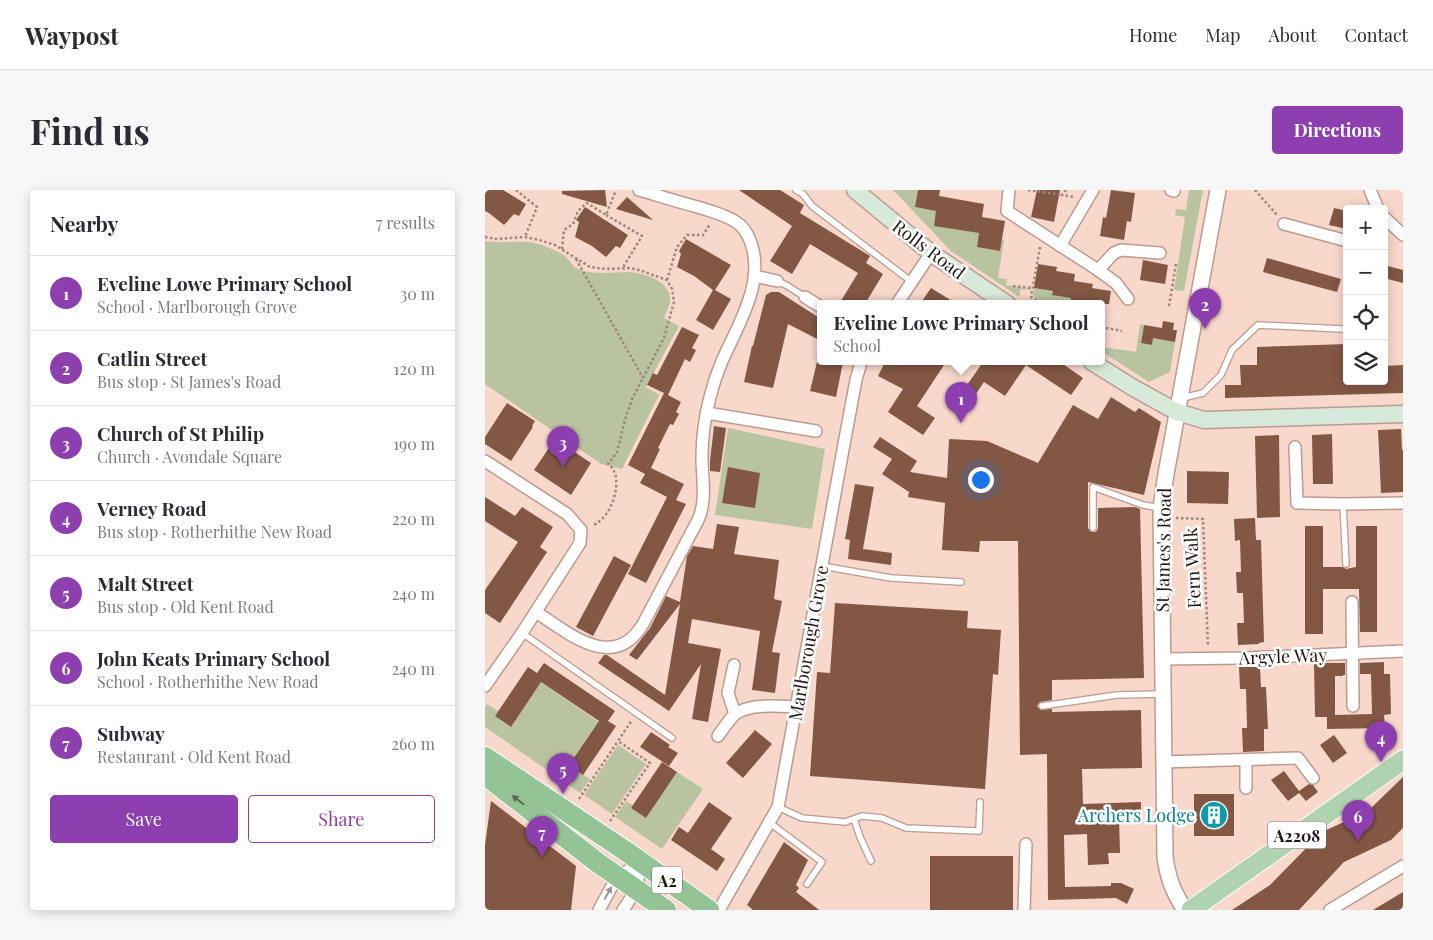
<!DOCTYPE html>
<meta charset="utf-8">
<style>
:root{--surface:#fff;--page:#f7f7f7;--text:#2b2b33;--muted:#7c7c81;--line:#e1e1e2;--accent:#8e3faf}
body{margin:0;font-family:"Playfair Display",serif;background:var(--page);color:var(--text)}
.controls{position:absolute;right:15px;top:15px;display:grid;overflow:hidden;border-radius:5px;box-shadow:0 2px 12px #0003}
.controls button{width:45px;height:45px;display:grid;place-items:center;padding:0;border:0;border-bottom:1px solid var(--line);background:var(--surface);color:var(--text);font:25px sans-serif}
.you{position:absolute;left:495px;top:289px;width:18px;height:18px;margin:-12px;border:4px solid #fff;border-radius:50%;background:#1a73e8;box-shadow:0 0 0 8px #1a73e833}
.badge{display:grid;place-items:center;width:32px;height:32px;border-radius:50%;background:var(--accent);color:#fff;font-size:16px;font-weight:700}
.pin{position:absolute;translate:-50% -41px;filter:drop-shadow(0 1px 2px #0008)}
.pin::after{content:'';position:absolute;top:26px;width:18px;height:15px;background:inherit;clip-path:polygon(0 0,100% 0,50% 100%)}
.popup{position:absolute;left:332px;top:110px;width:288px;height:65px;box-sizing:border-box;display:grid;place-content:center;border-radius:5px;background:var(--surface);filter:drop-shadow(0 1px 4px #0005);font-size:16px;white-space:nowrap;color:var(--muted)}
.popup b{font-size:19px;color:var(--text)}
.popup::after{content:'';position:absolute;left:50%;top:100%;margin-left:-10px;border:10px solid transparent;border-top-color:var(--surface)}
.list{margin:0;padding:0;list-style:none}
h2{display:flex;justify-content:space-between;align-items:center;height:65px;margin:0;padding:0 20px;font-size:21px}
h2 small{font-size:16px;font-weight:400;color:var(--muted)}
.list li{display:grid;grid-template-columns:32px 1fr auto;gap:15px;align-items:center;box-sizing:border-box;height:75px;padding:0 20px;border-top:1px solid var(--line)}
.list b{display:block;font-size:19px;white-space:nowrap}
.list p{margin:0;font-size:16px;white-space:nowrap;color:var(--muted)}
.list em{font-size:16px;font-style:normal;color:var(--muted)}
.actions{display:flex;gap:10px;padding:15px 20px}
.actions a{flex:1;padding:11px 0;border:1px solid var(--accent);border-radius:5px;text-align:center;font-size:18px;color:var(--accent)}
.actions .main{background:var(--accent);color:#fff}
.icon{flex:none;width:28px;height:28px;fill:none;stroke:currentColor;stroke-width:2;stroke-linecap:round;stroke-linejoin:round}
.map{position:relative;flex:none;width:918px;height:720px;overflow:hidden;border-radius:5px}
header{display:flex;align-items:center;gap:30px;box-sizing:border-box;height:70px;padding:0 25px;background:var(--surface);border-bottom:1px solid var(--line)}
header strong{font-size:24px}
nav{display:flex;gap:28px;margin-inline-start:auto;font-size:18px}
.intro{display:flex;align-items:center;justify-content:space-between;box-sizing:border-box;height:120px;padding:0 30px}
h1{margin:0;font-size:35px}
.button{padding:12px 22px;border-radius:5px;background:var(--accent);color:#fff;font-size:18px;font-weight:700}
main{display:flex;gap:30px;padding:0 30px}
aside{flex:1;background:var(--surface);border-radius:5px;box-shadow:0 2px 12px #0003}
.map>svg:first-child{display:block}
</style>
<header>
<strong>Waypost</strong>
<nav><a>Home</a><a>Map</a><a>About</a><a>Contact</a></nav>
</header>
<div class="intro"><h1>Find us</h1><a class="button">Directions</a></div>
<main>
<aside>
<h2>Nearby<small>7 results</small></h2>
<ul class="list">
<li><span class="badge">1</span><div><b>Eveline Lowe Primary School</b><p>School · Marlborough Grove</p></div><em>30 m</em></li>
<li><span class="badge">2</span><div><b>Catlin Street</b><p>Bus stop · St James's Road</p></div><em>120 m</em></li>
<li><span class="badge">3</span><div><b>Church of St Philip</b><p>Church · Avondale Square</p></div><em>190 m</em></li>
<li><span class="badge">4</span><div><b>Verney Road</b><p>Bus stop · Rotherhithe New Road</p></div><em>220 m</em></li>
<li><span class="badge">5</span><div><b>Malt Street</b><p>Bus stop · Old Kent Road</p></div><em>240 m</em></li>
<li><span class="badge">6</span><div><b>John Keats Primary School</b><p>School · Rotherhithe New Road</p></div><em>240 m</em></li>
<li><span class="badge">7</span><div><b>Subway</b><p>Restaurant · Old Kent Road</p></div><em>260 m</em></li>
</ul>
<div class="actions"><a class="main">Save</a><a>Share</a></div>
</aside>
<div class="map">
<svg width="918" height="720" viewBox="0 0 918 720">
<rect width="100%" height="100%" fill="#f9d8cc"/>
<!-- green -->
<g fill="#b9c39f">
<path d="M408 0H433L430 17 451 21 494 43 492 57 515 61 517 49 519 50 513 88 522 89 521 95 546 99V100L536 99 534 107 466 61Z"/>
<path d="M704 0H718L699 101 689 100 700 27 690 25 691 19 701 20Z"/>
<path d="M0 51C23 55 41 47 64 58 70 60 76 63 81 67 86 72 88 78 95 80 111 85 127 82 144 82 159 83 186 91 185 110 185 116 181 122 179 128L194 136 161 197 174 205 137 279 116 274 0 194Z"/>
<path d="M549 98 568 101V105L586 108 585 114H561L548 106Z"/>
<path d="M655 134 659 135 656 153 667 155 668 148 690 152 685 182 664 192 616 161V139L620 140 617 157 651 162Z"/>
<path d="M243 238 340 259 327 339 230 325Z"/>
<path d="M51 489 118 535 108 539 84 575 105 589 95 603 0 537V517L2 514 13 521 10 526 26 537Z"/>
<path d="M133 555 161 574 127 624 99 605Z"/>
<path d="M192 582 218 599 177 659 130 627 141 611 148 615 146 618 161 628Z"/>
</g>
<!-- building -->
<g fill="#825744">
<path d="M0 0H18L41 14 34 26 29 24 19 35 4 23 0 21Z"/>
<path d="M120 0 122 17 77 4V1Z"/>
<path d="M254 0H295L319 15 315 23 385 66 381 73 398 84 380 114H354L373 83 325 54 307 84 285 71 307 36Z"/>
<path d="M433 0H455L454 6 499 14 497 27 520 31 515 61 492 57 494 43 449 36 451 21 430 17Z"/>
<path d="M552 0H575L569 32 546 27Z"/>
<path d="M626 0 650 3 646 32 642 31 639 50 615 46 618 27 621 28Z"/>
<path d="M142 7 168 30 131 19Z"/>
<path d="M100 17 143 45 135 58 131 56 121 67 107 56 90 47 94 32 91 30Z"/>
<path d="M849 18 862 21V39L844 35Z"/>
<path d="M201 49 246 75 230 100 246 109 228 140 211 130 228 100 209 86 192 77 196 64 194 61Z"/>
<path d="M782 68 856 89 852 102 778 82Z"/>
<path d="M658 70 683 75 680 94 655 90Z"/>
<path d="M553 74 572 77 571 81 590 84 589 91 608 94 607 98 626 101 624 114H585L586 108 567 105 568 101 549 98Z"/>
<path d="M899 75 918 80V93L899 88Z"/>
<path d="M446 98 472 114H435Z"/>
<path d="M286 102H294L336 129V151L303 134 288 198 259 192 267 156H268L281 105Z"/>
<path d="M678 131 689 133 688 140H692L690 152 668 148 667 155 656 153 659 135 677 138Z"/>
<path d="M197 137 214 145 207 158 211 160 205 172 200 169 183 205 196 212 191 222 194 224 188 235 185 234 173 258 175 259 166 278 199 294 191 310 201 314 161 393 143 384 182 307 155 293 160 284 143 275 179 203 162 195 168 183 172 185Z"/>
<path d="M862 154V191H899V176L918 175V203L740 208V195H756L755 175H772V157Z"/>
<path d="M332 172H358L351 207 325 201Z"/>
<path d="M400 172H461L432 216 450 228 438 245 403 222 418 199 393 186Z"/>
<path d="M498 172H575L598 188 586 205 541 175 520 206 499 192 490 205 480 198Z"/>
<path d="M626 207 650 222 654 218 676 232 659 305 603 292V338L606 342H611L613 338V318L650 317 655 319 659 488 567 490V510L555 512 552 516 556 520 567 519V522L656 520 657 578 597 579 598 614 656 612V626H634L635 663H623L624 674 603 675 602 644 579 645 580 697 626 696V693H636L649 699 642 714 631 708 563 710 562 564 535 565 533 351H495L494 362 457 360 460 313 423 307 424 302 397 284 407 269 388 257 395 247 432 271 425 282 462 288 464 249 502 251 553 273 588 215 613 229Z"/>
<path d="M22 213 50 231 47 236 48 237 26 271 0 254V247Z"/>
<path d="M229 236 241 238 235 282 225 281V271Z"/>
<path d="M916 239 917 260H918V302L896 303 893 240Z"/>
<path d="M847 244 848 294H828L827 245Z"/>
<path d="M794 245 795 327 772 328 770 246Z"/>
<path d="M70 249 106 273 86 305 49 280Z"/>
<path d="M243 277 275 283 270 318 237 313Z"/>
<path d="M702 281 744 282 743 314 702 313Z"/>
<path d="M370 294 389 297 378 359 407 363 406 375 363 369 365 350 360 349Z"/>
<path d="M0 307 30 326 37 317 68 337 55 357 62 362 15 433 0 423V400L33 352 0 331Z"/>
<path d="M770 328 771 350H776L779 452 774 453V454L753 455 752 433H759L758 403H752L751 382H756L755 350 750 351 749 329Z"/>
<path d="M232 334 254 337 249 364 294 370 289 409 297 411 287 462 295 463 290 503 267 500 275 441 207 429 203 453 236 459 223 532 207 529 216 474 184 521 113 473 119 465H122L180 505 195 414 152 470 144 465 165 438 181 406 195 412 202 366 208 356 228 359Z"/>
<path d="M820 336H838V377H858L861 379 871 377V336H892V442H875L874 399H838V444H820Z"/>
<path d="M129 366 146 375 108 446 91 437Z"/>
<path d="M350 413 483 421 482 438 516 440 513 485 508 484 500 599 325 586 332 482 345 483Z"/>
<path d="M899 472V484H905L906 524 899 525 900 538 842 539V527H830L829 473H860V485H858V486H850V525L887 524 886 484H875V473Z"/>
<path d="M59 473 130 521 123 531 131 536 98 585 84 575 114 531 56 492 26 537 10 526 43 477 52 483Z"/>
<path d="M754 477H775L776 497H781L783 539H779V561L758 562 757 538H762L761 499H755Z"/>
<path d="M270 540 287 554 258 588 241 573Z"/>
<path d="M166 542 185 555 183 557 193 563 184 576 155 557Z"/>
<path d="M849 545 862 563 848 573 835 555Z"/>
<path d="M177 572 192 582 161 628 146 618Z"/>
<path d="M799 581 814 601 824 594 828 595 833 602 821 611 814 603 803 611 786 590Z"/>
<path d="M918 587V638L906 650 859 672 814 720H747L785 695 837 642 883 621Z"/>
<rect x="709" y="604" width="40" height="42"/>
<path d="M6 611 91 676 86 720H0V655Z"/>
<path d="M224 612 247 628 226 659 240 669 232 681 186 650 194 637 203 643Z"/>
<path d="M299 652 323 670 311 695 314 698 311 702 334 720H268L262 715Z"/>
<rect x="445" y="666" width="83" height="54"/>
<path d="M918 702V720H888Z"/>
</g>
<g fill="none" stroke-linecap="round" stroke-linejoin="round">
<!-- service casing -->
<g stroke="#bb9b90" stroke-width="8">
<g id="service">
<path d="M311 0 318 4 327 16 427 92"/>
<path d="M292 91 301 95 320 107"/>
<path d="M697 208 718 203 736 185 747 160 773 135 857 139"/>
<path d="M858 314 861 374"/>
<path d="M608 338V297L658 315 676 318"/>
<path d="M337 376 406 388 476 392"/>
<path d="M37 443 187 548"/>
<path d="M557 516 632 505 678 504"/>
<path d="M293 617 317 628 360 632 377 626 397 628 421 638 494 641 495 612"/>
<path d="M369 629 375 647 386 671"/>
<path d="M285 633 337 672 322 694"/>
</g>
</g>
<!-- minor casing -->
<g stroke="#bb9b90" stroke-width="14">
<g id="minor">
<path d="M524 0 522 21 613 80 631 93 643 109"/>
<path d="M686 0 689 1"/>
<path d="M885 0 893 19"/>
<path d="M899 27 918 45"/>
<path d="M799 34 862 51"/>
<path d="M575 56 608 0"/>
<path d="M613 80 629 63 636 60 675 63"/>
<path d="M269 86 292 91"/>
<path d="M320 107 336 117"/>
<path d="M412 114 446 63"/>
<path d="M222 223 331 241"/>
<path d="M810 257 812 313 858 314 918 313"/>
<path d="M0 271 82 324 96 340 95 353 37 443 0 496"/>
<path d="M867 412 868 516"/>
<path d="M51 422C83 443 129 483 158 434L213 330C222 311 217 288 217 267 217 247 220 226 225 207 228 195 232 183 237 171 253 135 280 93 266 53 263 44 259 37 251 32 239 24 223 20 209 16 190 11 172 5 154 0"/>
<path d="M677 469 760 468 918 461"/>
<path d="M249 475 243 503 250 524"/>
<path d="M233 546C238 539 244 530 250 524 265 513 295 516 312 517"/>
<path d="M761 570V598"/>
<path d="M678 572 813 568 828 588"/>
<path d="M114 720 132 687 156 673"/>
<path d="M138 720 151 700 156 673"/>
<path d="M234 720 293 617 359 254 371 190 376 172"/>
<path d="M539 720 541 654"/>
<path d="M845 720 918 676"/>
</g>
</g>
<!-- tertiary casing -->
<g stroke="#bb9b90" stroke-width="18">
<path id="tertiary" d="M700 720C688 702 683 688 680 667L676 318 681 284 733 0"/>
</g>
<!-- secondary casing -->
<g stroke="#bb9b90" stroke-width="19">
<g id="secondary">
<path d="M370 0 446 63 522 114"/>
<path d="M607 172 647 197 692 222 719 230 918 224"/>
</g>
</g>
<!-- primary casing -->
<g stroke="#fff" stroke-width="21">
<path id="primary" d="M706 720 918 570"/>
</g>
<!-- trunk casing -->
<g stroke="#fff" stroke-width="22">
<g id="trunk">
<path d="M0 567 139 660 224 720"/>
<path d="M0 585 113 673 181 720"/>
</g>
</g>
<!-- path -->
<g stroke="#9d857c" stroke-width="2.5" stroke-dasharray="2.5 2.5" stroke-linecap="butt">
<path d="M31 0 52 17 40 47"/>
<path d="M543 0 577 5"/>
<path d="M581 0 577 5 589 7"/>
<path d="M770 0 792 25"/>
<path d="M121 25 157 46 137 79"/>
<path d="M0 47 11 49 40 47 54 50 70 55 105 77 121 79 145 78 154 80 182 90 187 99 189 112 179 148 148 207 141 226 132 262 123 274C139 285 129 318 117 329 114 332 111 334 107 336"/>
<path d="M555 57 546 107 558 114"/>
<path d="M77 59 79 40 88 34 93 21 102 13 121 25 131 0"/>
<path d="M91 69 158 188"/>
<path d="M182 90 192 57 202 45H218L225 34"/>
<path d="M528 96 547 98"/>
<path d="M684 116 691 74"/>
<path d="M616 137 637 141"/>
<path d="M691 328 718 329 723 456"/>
<path d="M94 609 133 551"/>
<path d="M125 631 165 573 133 551 147 530"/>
</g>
<!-- service -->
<use href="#service" stroke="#fff" stroke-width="5.5"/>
<!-- minor -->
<use href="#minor" stroke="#fff" stroke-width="11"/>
<!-- tertiary -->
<use href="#tertiary" stroke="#fff" stroke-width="15"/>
<!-- secondary -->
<use href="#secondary" stroke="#d7e9d8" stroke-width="16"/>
<!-- primary -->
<use href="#primary" stroke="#afd3b0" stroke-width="19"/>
<!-- trunk -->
<use href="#trunk" stroke="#94c496" stroke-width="20"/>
</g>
<!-- one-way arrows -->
<defs><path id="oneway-solid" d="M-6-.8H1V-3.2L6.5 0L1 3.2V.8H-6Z" transform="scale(1.25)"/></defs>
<use fill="#5b6d54" href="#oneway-solid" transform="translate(33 610) rotate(-142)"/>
<use fill="#9c9694" href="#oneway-solid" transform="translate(123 703) rotate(-61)"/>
<!-- icons -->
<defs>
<g id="building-disc" transform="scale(1.4375)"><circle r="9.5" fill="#0f9aa8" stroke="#fff"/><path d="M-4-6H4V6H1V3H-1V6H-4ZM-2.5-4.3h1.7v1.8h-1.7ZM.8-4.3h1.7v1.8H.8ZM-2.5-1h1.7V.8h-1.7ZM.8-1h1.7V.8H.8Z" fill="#fff"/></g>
</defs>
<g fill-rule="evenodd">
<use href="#building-disc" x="729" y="625"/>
</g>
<g text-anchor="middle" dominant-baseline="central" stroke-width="5" stroke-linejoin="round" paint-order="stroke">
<!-- shield labels -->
<g fill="#fff" stroke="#645c59" stroke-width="1">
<rect x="783" y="631.5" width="58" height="27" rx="4"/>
<rect x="167" y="676.5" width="30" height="27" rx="4"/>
</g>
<g font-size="16" font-weight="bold" fill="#221612">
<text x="812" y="645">A2208</text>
<text x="182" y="690">A2</text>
</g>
<!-- street labels -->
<g font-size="18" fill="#221612" stroke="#fff">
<text transform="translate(444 59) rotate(37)">Rolls Road</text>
<text transform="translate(678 360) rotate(-89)">St James's Road</text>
<text transform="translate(707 378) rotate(-93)">Fern Walk</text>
<text transform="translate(323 453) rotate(-80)">Marlborough Grove</text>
<text transform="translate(798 466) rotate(-2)">Argyle Way</text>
</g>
<!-- culture labels -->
<g font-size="18" fill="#0d838f" stroke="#fff" text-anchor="end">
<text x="710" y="625">Archers Lodge</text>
</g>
</g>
</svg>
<div class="controls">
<button>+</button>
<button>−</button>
<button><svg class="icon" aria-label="locate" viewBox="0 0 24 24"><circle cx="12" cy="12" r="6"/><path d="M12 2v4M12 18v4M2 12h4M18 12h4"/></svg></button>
<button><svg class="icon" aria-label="layers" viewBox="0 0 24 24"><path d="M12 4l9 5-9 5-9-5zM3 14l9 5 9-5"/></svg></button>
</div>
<div class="you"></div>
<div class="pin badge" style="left:476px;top:233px">1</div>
<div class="popup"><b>Eveline Lowe Primary School</b>School</div>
<div class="pin badge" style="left:720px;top:139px">2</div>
<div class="pin badge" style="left:78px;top:277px">3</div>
<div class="pin badge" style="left:896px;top:572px">4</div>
<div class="pin badge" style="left:78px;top:604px">5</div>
<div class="pin badge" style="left:873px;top:651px">6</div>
<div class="pin badge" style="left:57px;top:667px">7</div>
</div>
</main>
